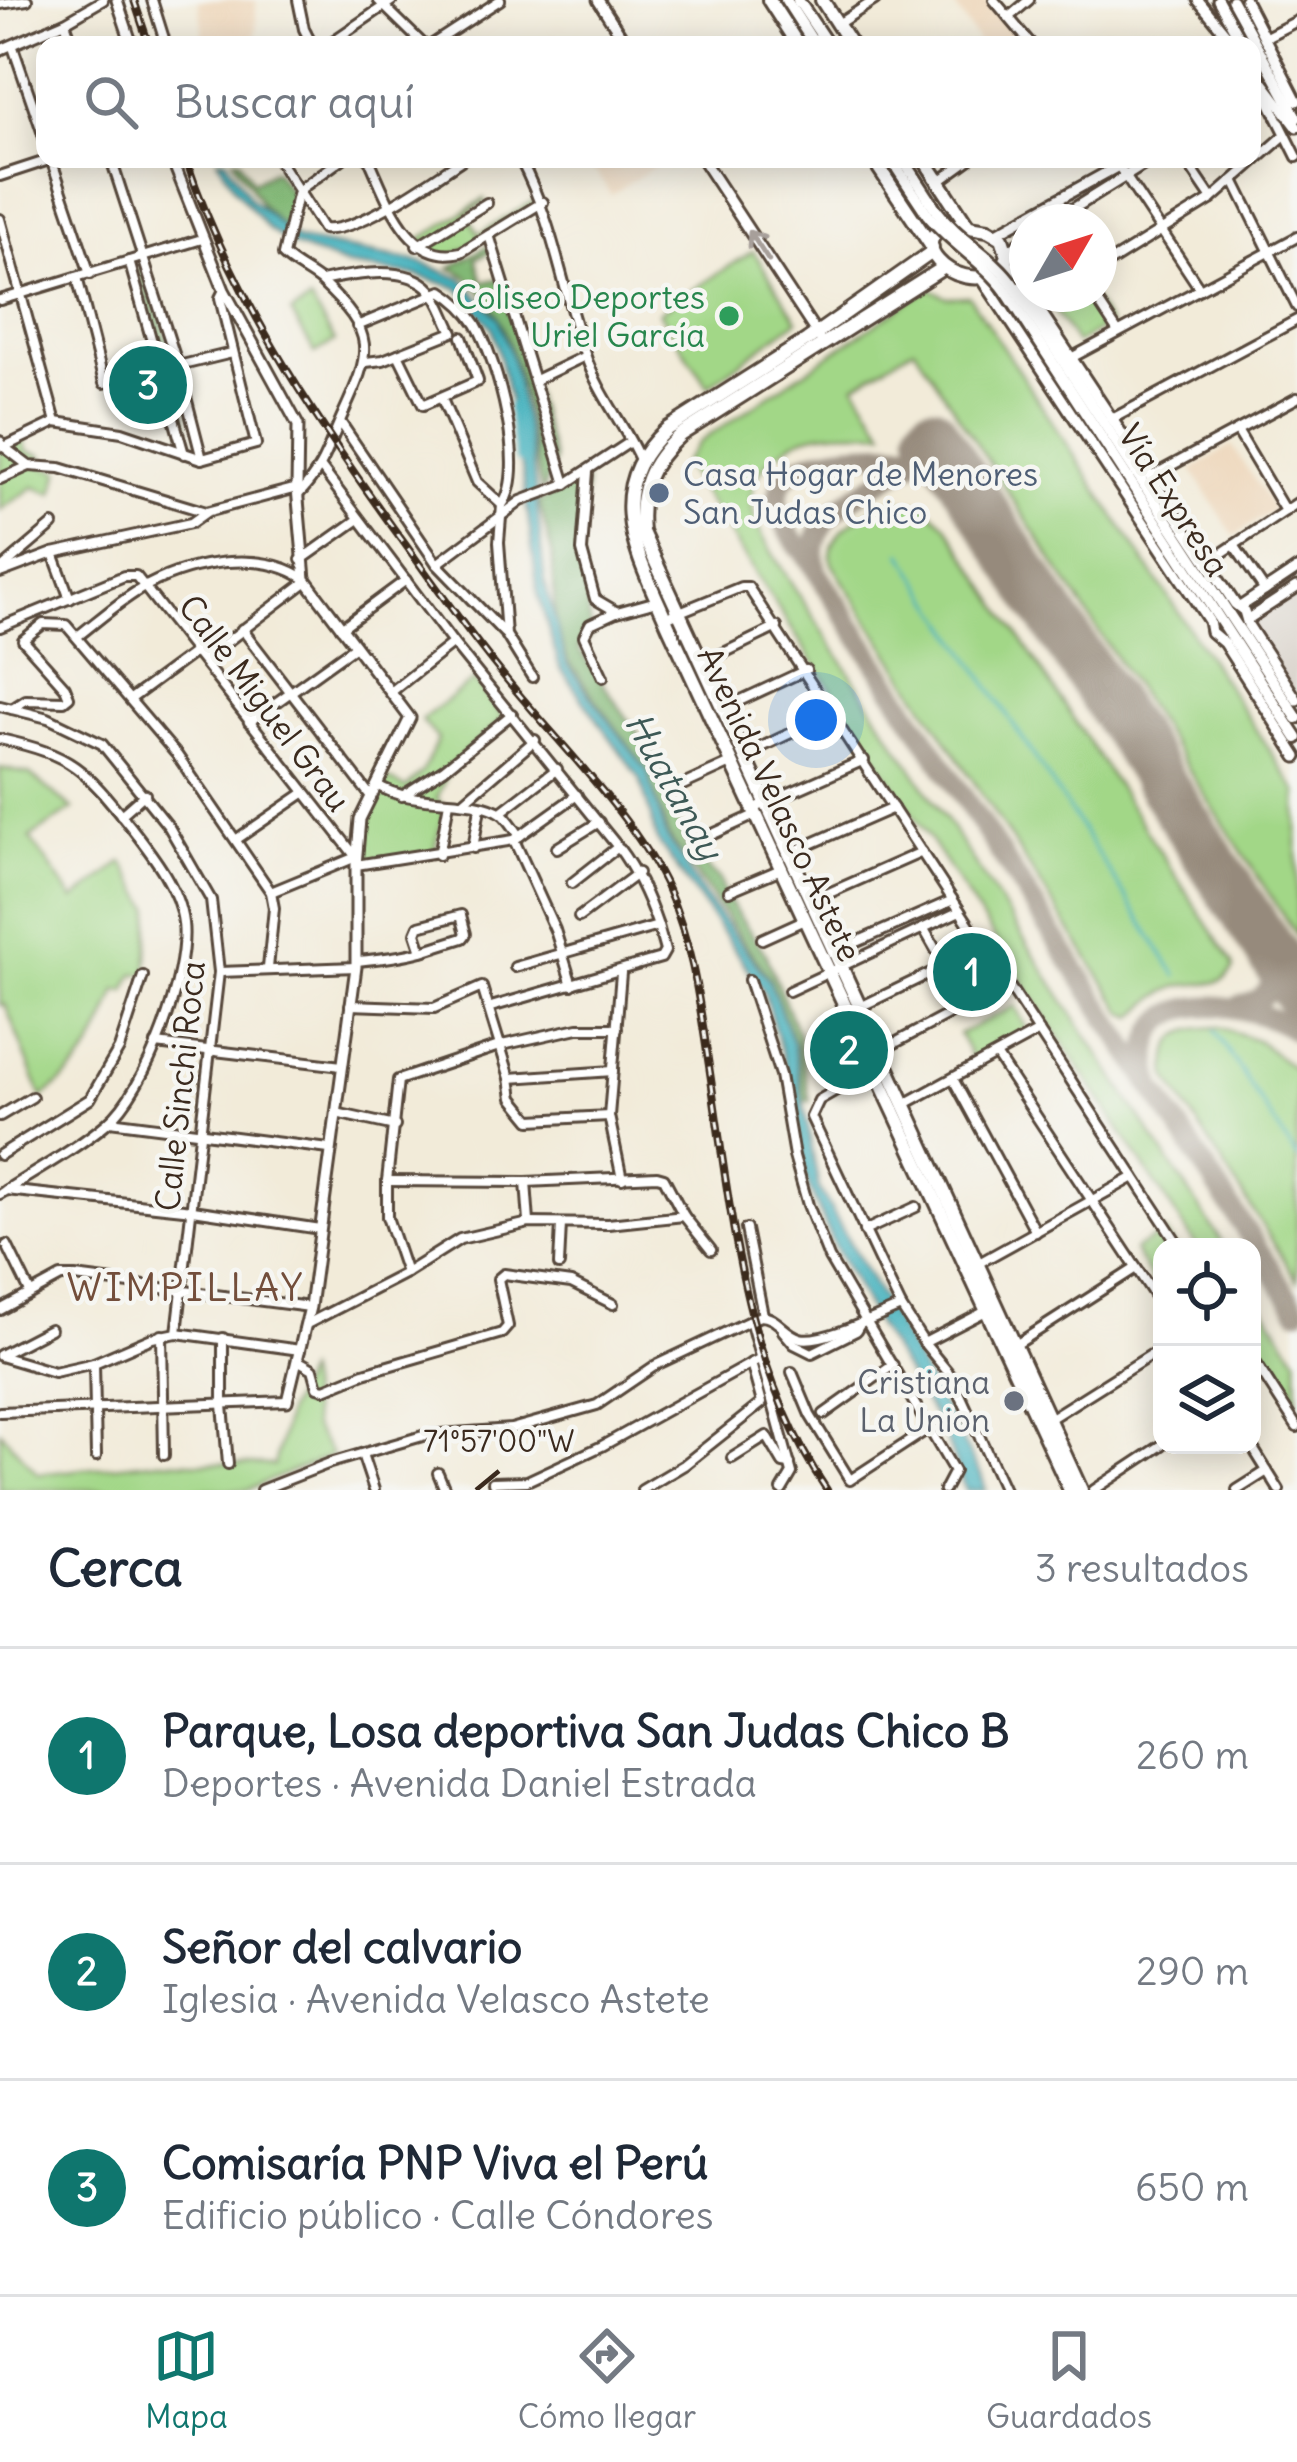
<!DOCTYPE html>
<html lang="es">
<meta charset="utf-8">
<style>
:root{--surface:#fff;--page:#f6f6f7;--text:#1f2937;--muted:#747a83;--line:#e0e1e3;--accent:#0f766e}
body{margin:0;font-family:Delius,sans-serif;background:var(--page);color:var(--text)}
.controls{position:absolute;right:36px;bottom:36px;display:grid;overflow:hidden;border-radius:24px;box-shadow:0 6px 30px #0003}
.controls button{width:108px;height:108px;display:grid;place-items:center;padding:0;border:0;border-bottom:3px solid var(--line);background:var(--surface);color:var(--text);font:60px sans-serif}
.compass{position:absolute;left:1009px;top:204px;width:108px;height:108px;border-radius:50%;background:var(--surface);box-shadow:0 6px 30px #0003;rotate:51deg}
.you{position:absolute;left:816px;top:720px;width:42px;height:42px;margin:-30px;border:9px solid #fff;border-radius:50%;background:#1a73e8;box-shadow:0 0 0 18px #1a73e833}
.badge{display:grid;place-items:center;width:78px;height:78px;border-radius:50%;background:var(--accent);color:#fff;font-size:39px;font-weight:700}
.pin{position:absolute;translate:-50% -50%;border:6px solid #fff;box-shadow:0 3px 12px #0006}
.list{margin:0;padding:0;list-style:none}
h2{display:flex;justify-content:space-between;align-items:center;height:156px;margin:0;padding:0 48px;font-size:51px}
h2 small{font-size:39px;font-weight:400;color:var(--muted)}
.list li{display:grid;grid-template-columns:78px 1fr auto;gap:36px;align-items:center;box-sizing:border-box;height:216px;padding:0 48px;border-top:3px solid var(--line)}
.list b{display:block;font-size:45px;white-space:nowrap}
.list p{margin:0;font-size:39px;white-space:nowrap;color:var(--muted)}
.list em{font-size:39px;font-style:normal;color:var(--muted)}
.icon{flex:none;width:66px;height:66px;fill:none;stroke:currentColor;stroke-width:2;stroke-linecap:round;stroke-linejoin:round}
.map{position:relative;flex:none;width:1297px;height:1490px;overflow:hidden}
.search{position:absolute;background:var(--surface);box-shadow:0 6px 30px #0003;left:36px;right:36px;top:36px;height:132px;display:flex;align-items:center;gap:30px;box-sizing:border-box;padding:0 42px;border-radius:24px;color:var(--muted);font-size:45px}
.sheet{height:804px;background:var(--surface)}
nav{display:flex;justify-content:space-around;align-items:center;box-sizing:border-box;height:168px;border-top:3px solid var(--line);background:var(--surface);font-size:33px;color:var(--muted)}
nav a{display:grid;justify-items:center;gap:6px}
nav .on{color:var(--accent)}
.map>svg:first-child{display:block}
</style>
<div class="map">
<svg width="1297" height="1490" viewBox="0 0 1297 1490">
<rect width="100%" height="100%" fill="#f6f6f2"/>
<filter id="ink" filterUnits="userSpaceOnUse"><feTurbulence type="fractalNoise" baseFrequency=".00833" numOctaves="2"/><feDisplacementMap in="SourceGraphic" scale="24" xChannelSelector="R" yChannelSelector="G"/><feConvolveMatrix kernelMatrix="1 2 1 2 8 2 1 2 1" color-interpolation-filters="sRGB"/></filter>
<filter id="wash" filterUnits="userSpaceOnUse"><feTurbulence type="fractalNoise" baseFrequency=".004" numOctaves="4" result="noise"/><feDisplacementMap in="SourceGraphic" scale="48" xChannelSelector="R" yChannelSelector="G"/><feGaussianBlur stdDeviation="2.7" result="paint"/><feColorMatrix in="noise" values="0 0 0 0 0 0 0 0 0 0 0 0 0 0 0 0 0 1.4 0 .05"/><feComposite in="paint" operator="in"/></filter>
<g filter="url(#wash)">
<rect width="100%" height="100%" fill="#f2ebd9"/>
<!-- built -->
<g fill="#eed7bb">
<path d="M198 0H256V32L251 45H205Z"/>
<path d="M951 0H988L1023 41 1018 45H980Z"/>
<path d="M587 159H666L611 195Z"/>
<path d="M1232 445 1274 510 1234 536 1192 470Z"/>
</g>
<!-- industrial -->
<path fill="#ccc2b9" d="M1297 582V714L1237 622Z"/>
<!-- green -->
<g fill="#a2d787" stroke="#6e8052" stroke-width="3">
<path d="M484 199 486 202 467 214 479 234 535 200 537 206 448 259 425 247 419 240Z"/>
<path d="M753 251 798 320 708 386 659 312Z"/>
<path d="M929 288 947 297 969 296 1297 792V937L914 347 855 385 885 431C861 432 832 429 808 436 796 439 786 447 776 455 732 489 756 527 779 564L1225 1247H1197L683 463 698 443Z"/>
<path d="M1044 294H1089L1109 324 1076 344Z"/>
<path d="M310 301 335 341 315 353 291 313Z"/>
<path d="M24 439 27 451 42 455 39 465 60 471 53 494 34 487 0 510V443L11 446Z"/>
<path d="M889 501 923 504 946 524 1232 962 1234 968C1221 992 1196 979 1174 988 1158 994 1146 1005 1135 1017L1124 1013 832 564C823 532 864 515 889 501Z"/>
<path d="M474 680 504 718 450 766 437 799 445 807 434 853 366 862 369 819 388 779 406 788 423 771 438 739 421 720Z"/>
<path d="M0 768 29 774 73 809 30 838 74 900 123 862 151 909 147 973 134 974 126 991 117 990C96 1044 90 1062 42 1098L5 1004 0 1005Z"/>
<path d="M1015 1006 1028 1031 974 1062 959 1034Z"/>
<path d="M1220 1027 1257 1040 1297 1071V1280L1168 1078C1163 1037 1181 1027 1220 1027Z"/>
<path d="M1165 1232 1175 1247H1162V1298L1134 1250Z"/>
<path d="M1252 1289 1297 1358V1400L1252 1331Z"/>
<path d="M305 1373 313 1427 332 1455 246 1490H0V1431L38 1474 159 1461 274 1465 287 1411Z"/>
</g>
<!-- forest -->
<g fill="#81b874" stroke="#5e7149" stroke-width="3">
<path d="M233 159H239L253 182 274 170 294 197 285 229 262 206Z"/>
<path d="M489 245 491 252 476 258 483 282 499 279 554 461 542 494C529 433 517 291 450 268Z"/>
<path d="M136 262 143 265 177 367 192 444 187 443Z"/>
<path d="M580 482H586L579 539 592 636 578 648 657 760 687 850 720 879 725 896 765 953 799 1037 810 1101H804L796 1047 769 978 668 835 647 770 568 661 556 627 552 554 539 502Z"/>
</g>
<!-- water -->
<path fill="#42b1bd" stroke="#3e6e6e" stroke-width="3" d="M218 159H226L250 199 298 240 420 262 462 279 498 318 512 358 532 455 545 583 567 664 647 771 666 836 704 896 769 980 793 1043 819 1188 981 1474 986 1490H965L943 1431 877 1327 833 1244 806 1180 793 1091 763 990 658 842 640 779 560 668 538 594 518 437 492 327 458 288 419 276 347 266 291 245 269 230 236 191Z"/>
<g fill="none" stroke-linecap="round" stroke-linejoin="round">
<!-- stream -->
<g stroke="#42b1bd" stroke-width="3">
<path d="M902 553 1177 976"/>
<path d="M1215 1031 1297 1158"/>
</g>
<!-- river -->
<path stroke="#42b1bd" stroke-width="14" d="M513 408 521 457"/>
<!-- taxiway -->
<g stroke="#968a7c" stroke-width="21">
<path d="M962 478 938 458 916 460 903 467C864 493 800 516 817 572L1297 1309"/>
<path d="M815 568C803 551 786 532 780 512 762 446 877 453 914 452L927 457"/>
<path d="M1239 1006C1273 1001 1280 975 1267 946"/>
<path d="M1151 1080C1129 983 1246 998 1297 1032"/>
</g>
<!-- runway -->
<path stroke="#968a7c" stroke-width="51" d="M932 431 1297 992"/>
</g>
</g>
<g filter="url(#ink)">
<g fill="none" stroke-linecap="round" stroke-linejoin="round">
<!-- street casing -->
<g stroke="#56473a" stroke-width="14">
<g id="street">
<path d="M152 0 166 45"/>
<path d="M298 0 304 29 312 45"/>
<path d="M378 0 424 45"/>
<path d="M994 0 1032 45"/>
<path d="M0 4 27 0"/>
<path d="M1009 17 1029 0"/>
<path d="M65 22 73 45"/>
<path d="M838 24 875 0"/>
<path d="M1264 38 1297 21"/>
<path d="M327 45 393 0"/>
<path d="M431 45 500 0"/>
<path d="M13 47 45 140"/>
<path d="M0 50 65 22 103 0"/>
<path d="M1259 81 1297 157"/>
<path d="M51 159 90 274"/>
<path d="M111 159 178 366 202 459"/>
<path d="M278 159 323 229C357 234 433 179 463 159"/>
<path d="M369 159C387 198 408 265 461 252L543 202"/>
<path d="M520 159C555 226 561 285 585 354 598 394 625 425 641 462"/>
<path d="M1114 159 1200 289"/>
<path d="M1185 159 1212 199"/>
<path d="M0 176 52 159"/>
<path d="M1234 180 1297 307"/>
<path d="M938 182 970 159"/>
<path d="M0 219 56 422"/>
<path d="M489 235 566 484"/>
<path d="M417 246 487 203"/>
<path d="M129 261 184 454"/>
<path d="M1099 269 1212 199 1285 135"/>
<path d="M77 277 104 383 159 369"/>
<path d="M321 281C352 275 407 263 431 290 441 301 446 319 453 332L383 360 366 362"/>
<path d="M1093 294 1118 332"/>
<path d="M0 300 202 239"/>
<path d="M357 326 442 291C455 299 467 310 476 324 497 360 528 470 502 505"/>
<path d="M398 354 423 405 478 381 462 337"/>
<path d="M1071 358 1297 237"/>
<path d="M178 366 232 353"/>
<path d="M535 380 585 356"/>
<path d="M442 399 477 482 502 505 499 542 506 635 532 677"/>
<path d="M1112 419 1297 320"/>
<path d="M341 423 437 564 504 633"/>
<path d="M1238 432 1285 511"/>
<path d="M0 441 4 447 56 422 122 432 202 459 256 444 220 298 224 290"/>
<path d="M4 447 29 466 60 468 206 512 297 488"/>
<path d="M322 469 453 643 618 847C637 872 648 897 658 926L515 967"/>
<path d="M588 472 582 551 595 599 617 612 657 601"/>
<path d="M1150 477 1297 398"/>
<path d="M0 479 29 466"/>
<path d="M298 495C324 468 328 447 343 414 372 351 377 334 321 282 309 272 294 266 283 255L298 191 342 159"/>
<path d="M1234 545 1265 591"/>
<path d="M53 553 70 599"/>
<path d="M301 560 359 519"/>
<path d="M1207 563 1297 503"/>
<path d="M437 564 521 501 566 484 630 442"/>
<path d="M0 570 53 525"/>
<path d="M0 573 53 553 191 523 205 513"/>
<path d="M665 618 741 587H748L1180 1247"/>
<path d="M0 627 124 576H136L356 857 271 892"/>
<path d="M341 628 406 580"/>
<path d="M242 629 369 794"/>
<path d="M78 636C100 619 123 598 148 585 192 562 261 549 305 579"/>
<path d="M203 660 307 581"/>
<path d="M703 663 777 627"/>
<path d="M603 677 584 636 590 624 616 612"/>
<path d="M391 692 453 643"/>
<path d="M132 698 196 651"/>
<path d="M0 706 48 718 102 744 169 827 211 900 219 972 177 1333"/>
<path d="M12 709 26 700 64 701 69 697 65 687 23 640 43 624 66 625 177 755 271 892 274 908 268 968"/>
<path d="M722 709 806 670"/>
<path d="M249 722 355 646"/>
<path d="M0 739C74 755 85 770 131 827 152 854 179 888 183 923 189 974 147 1090 107 1123 75 1150 35 1171 0 1194"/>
<path d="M745 755 833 713"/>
<path d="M377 785C414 808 473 794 501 813 508 817 515 830 520 836"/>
<path d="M674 789 731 763"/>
<path d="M402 796 444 769 512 714"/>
<path d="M463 802 535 740"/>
<path d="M753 809 864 760"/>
<path d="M501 812 557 769"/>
<path d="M121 815 145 794"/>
<path d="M237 839 304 793"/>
<path d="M702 839 755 815"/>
<path d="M514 840 555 930 572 985"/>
<path d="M473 848 480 808"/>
<path d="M557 848 599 822"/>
<path d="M790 853 893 808"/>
<path d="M439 855 449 802"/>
<path d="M356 865 514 840 577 795"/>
<path d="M572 883 618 847"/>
<path d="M729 891 781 869"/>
<path d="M811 901 922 852"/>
<path d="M579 917 638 873"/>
<path d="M924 929 967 1005"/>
<path d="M762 939 804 920"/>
<path d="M834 952 953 900"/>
<path d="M357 961C379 959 400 957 422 951L463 938 466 934 461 915 419 926 416 933 422 951"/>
<path d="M219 972 356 967"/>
<path d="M621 973 609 1116 622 1179"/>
<path d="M749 980 780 1075 794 1156 808 1205 829 1258 954 1471 944 1490"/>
<path d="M789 991 960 911"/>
<path d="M350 1005 434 1008 482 987 510 1078 613 1071"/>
<path d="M491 1007 661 958 665 951 658 926"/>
<path d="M860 1007 945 966"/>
<path d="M156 1044 342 1066"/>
<path d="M880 1051 1008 983"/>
<path d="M996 1055 1162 1307"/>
<path d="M873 1069 819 1100 811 1117 901 1307"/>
<path d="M510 1078 513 1098 531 1120 609 1116"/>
<path d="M953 1079 1036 1232"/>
<path d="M905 1104 1039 1031"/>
<path d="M336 1113 395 1126"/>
<path d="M0 1116 32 1097"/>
<path d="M110 1121 329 1149"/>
<path d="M0 1155 90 1099 119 1049 143 976"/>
<path d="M387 1181 526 1182 657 1176 664 1178 684 1216 711 1250"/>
<path d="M526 1182 529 1222"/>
<path d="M6 1190 193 1210 320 1229"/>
<path d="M746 1229 763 1315"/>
<path d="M864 1231 916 1207"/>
<path d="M7 1245 30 1292"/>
<path d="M979 1263 1134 1177"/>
<path d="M559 1265 561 1224"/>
<path d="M406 1273 387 1217V1181L398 1080 502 1045 578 1028H617"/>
<path d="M0 1310 61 1277H75L310 1307"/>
<path d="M750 1320 792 1473 782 1490"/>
<path d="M307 1324 406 1273 460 1239 529 1223 608 1224 684 1216"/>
<path d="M783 1331 794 1344 812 1353 856 1331 860 1324"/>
<path d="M162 1335 164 1455"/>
<path d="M223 1338V1405L228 1464"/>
<path d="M924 1343 952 1377 1004 1490"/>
<path d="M1017 1344 1136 1268"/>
<path d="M0 1355 50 1329"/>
<path d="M0 1356 54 1372 94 1363 152 1338 177 1333 300 1350"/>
<path d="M1252 1357 1297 1427"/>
<path d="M299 1361 313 1369 318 1387 325 1389 364 1373 502 1333 508 1326 498 1279 504 1274 571 1283 613 1304"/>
<path d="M94 1363 96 1456"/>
<path d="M792 1372 810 1415 850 1480 931 1427"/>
<path d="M0 1412 287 1401"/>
<path d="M824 1414 893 1365"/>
<path d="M1046 1421 1162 1348"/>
<path d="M1251 1445 1279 1490"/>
<path d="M362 1454 374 1490"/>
<path d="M732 1458 767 1436 783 1463 790 1464"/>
<path d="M438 1473 445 1490"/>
<path d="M493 1482 527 1481 602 1446 759 1359"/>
<path d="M261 1490 330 1463 426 1435 511 1429 597 1405 656 1365 760 1316C777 1316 783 1333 800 1338 821 1344 880 1315 901 1307L924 1343 986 1311"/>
<path d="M642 1490 684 1465 762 1403 751 1363"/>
<path d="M1094 1490 1162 1445"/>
<path d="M1237 1490 1267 1471"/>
</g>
</g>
<!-- secondary casing -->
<g stroke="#56473a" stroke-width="15">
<g id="secondary">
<path d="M117 0 132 45"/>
<path d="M598 0 627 45"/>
<path d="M1198 0 1235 45"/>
<path d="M1218 0 1243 45"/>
<path d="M1232 0 1297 118"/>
<path d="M1245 0 1297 101"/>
<path d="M1252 68 1297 127"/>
<path d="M172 159 224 290 298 425 297 488 305 579 410 718 360 819 356 865V967L310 1307 287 1401"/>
<path d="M702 159 819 337"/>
<path d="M1052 222 1153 159"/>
<path d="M997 233 1131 159"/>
<path d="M1008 251 1027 237"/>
<path d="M1007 261 1027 291"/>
<path d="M981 277 1209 621 1211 632 1224 643 1297 757"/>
<path d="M1029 294 1235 604 1244 611 1248 625 1297 700"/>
<path d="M1240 607 1297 569"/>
<path d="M1248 619 1297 587"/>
</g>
</g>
<!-- primary casing -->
<g stroke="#56473a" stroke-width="16">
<g id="primary">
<path d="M786 0 815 45"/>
<path d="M798 0 828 45"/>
<path d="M891 159 928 215"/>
<path d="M903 159 937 211"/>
<path d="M1014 286 1297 718"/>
<path d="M1006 291 1297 738"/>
</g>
</g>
<!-- highway casing -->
<g stroke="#56473a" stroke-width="18">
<g id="highway">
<path d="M769 0 798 45"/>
<path d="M822 0 851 45"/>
<path d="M873 159 932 247"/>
<path d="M924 159 968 226"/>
<path d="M957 225 988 230 1002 238 1008 256 1001 271C951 298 898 232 957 225Z"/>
<path d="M932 252 807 340 667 429C598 491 639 557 669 627L1070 1490"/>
<path d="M943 268 680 435C649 463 638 491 642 532L1081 1490"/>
</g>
</g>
<!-- street -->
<use href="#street" stroke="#fff" stroke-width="8"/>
<!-- secondary -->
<use href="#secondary" stroke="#fff" stroke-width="9"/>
<!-- primary -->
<use href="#primary" stroke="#fff" stroke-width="10"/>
<!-- highway -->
<use href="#highway" stroke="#fff" stroke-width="12"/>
<!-- rail casing -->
<g stroke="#3b2a1e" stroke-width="8">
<g id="rail">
<path d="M134 0 149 45"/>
<path d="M186 159C231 294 312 415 394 529 430 578 464 628 503 675 555 740 634 815 668 890 693 945 700 1007 709 1066 731 1210 743 1366 827 1490"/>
</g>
</g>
<!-- rail -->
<use href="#rail" stroke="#f6f6f2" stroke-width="3" stroke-dasharray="9" stroke-linecap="butt"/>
<!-- primary-bridge casing -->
<g stroke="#56473a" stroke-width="16" stroke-linecap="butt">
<g id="primary-bridge">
<path d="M937 211C959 241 993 255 1014 286"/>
<path d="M928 215C951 244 984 261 1006 291"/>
</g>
</g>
<!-- primary-bridge -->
<use href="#primary-bridge" stroke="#fff" stroke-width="10"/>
</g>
<!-- one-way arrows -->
<defs><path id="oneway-shaft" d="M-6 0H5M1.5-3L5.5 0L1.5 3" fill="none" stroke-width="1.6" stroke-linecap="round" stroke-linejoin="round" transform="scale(3)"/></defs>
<use stroke="#a79f9a" href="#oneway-shaft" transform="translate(759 246) rotate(-123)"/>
</g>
<!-- ticks -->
<path fill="none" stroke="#3b2a1e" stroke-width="4.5" d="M476 1490 499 1471"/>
<!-- markers -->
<circle fill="#2e9e5b" stroke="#f6f6f2" stroke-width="4.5" cx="729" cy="316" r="12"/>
<circle fill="#5c6f8a" stroke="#f6f6f2" stroke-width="4.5" cx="659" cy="493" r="12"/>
<circle fill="#6b7280" stroke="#f6f6f2" stroke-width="4.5" cx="1014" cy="1401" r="12"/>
<g text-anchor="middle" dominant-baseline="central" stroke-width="9" stroke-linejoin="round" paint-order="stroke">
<!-- leisure labels -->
<g font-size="33" fill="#27864d" stroke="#f6f6f2" text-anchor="end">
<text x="705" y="297">Coliseo Deportes<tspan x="705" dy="38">Uriel García</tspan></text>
</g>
<!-- service labels -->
<g font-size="33" fill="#4e5e75" stroke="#f6f6f2" text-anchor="start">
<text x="683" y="474">Casa Hogar de Menores<tspan x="683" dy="38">San Judas Chico</tspan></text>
</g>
<!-- street labels -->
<g font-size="33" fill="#3b2a1e" stroke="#f6f6f2">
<text transform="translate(1174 500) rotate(57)">Vía Expresa</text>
<text transform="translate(265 703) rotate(53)">Calle Miguel Grau</text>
<text transform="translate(780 804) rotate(65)">Avenida Velasco Astete</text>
<text transform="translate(180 1086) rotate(-84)">Calle Sinchi Roca</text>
</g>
<!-- worship labels -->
<g font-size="33" fill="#5b616d" stroke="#f6f6f2" text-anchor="end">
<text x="990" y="1382">Cristiana<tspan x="990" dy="38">La Union</tspan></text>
</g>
<!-- water labels -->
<g font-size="36" font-style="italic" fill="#3d5956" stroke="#f6f6f2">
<text transform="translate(674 786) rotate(61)">Huatanay</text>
</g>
<!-- quarter labels -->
<g font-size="39" letter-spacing="3" fill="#734e3b" stroke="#f6f6f2">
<text x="186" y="1287">WIMPILLAY</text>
</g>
</g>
<g font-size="30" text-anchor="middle" fill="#3b2a1e" stroke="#f6f6f2" stroke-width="9" stroke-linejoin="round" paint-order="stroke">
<text x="499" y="1452">71°57'00"W</text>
</g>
</svg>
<div class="controls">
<button><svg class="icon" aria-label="locate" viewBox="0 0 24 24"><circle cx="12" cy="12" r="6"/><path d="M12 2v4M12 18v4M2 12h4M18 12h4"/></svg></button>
<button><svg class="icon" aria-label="layers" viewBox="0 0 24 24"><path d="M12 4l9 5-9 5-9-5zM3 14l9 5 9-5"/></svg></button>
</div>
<svg class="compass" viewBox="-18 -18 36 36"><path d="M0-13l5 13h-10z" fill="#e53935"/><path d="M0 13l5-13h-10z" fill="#747a83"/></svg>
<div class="you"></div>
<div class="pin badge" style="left:972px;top:972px">1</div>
<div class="pin badge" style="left:849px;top:1050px">2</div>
<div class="pin badge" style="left:148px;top:385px">3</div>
<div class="search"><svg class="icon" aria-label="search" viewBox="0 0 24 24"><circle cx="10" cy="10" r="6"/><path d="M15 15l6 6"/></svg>Buscar aquí</div>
</div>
<section class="sheet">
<h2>Cerca<small>3 resultados</small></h2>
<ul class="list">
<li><span class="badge">1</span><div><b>Parque, Losa deportiva San Judas Chico B</b><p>Deportes · Avenida Daniel Estrada</p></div><em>260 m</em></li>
<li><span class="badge">2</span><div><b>Señor del calvario</b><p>Iglesia · Avenida Velasco Astete</p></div><em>290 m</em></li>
<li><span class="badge">3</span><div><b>Comisaría PNP Viva el Perú</b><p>Edificio público · Calle Cóndores</p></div><em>650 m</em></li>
</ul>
</section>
<nav>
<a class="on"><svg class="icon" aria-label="map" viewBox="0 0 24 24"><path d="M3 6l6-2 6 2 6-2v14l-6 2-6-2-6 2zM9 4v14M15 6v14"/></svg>Mapa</a>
<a><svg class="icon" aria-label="directions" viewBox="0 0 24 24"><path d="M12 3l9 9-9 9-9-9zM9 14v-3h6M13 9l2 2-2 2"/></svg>Cómo llegar</a>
<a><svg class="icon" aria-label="saved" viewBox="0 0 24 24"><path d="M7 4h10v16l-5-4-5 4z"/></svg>Guardados</a>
</nav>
